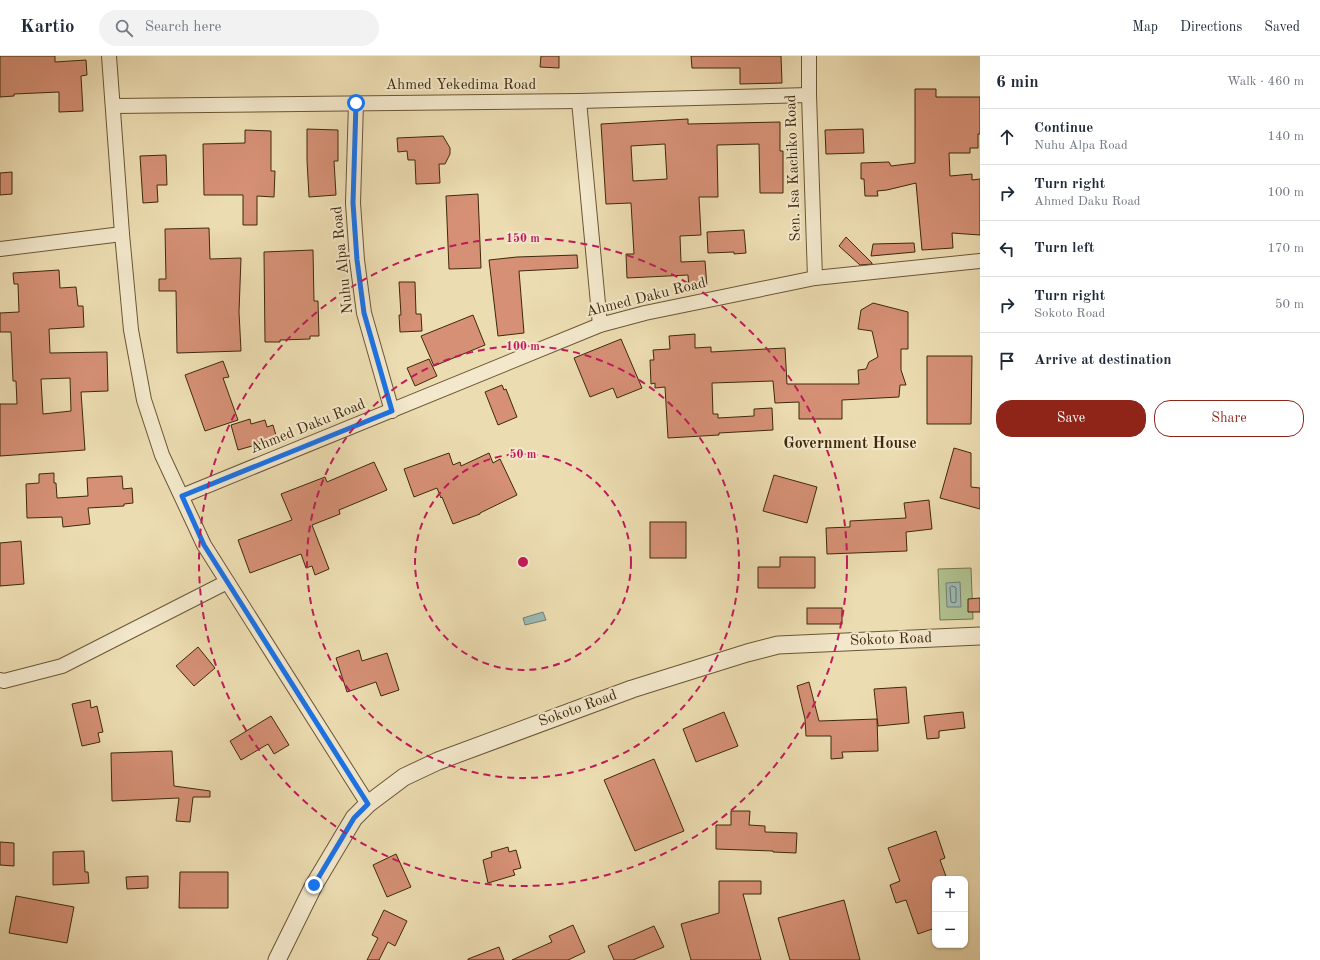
<!DOCTYPE html>
<meta charset="utf-8">
<style>
:root{--surface:#fff;--page:#f2f2f3;--text:#1f2937;--muted:#747a83;--line:#e0e1e3;--accent:#8f2418}
body{margin:0;font-family:"Old Standard TT",serif;background:var(--page);color:var(--text)}
.controls{position:absolute;right:12px;bottom:12px;display:grid;overflow:hidden;border-radius:8px;box-shadow:0 1px 3px #0004}
.controls button{width:36px;height:36px;display:grid;place-items:center;padding:0;border:0;border-bottom:1px solid var(--line);background:var(--surface);color:var(--text);font:20px sans-serif}
.stop{position:absolute;width:12px;height:12px;margin:-9px;border:3px solid #1a73e8;border-radius:50%;background:#fff}
.stop.end{background:#1a73e8;border-color:#fff;box-shadow:0 1px 4px #0008}
.list{margin:0;padding:0;list-style:none}
h2{display:flex;justify-content:space-between;align-items:center;height:52px;margin:0;padding:0 16px;font-size:17px}
h2 small{font-size:13px;font-weight:400;color:var(--muted)}
.list li{display:grid;grid-template-columns:26px 1fr auto;gap:12px;align-items:center;box-sizing:border-box;height:56px;padding:0 16px;border-top:1px solid var(--line)}
.list b{display:block;font-size:15px;white-space:nowrap}
.list p{margin:0;font-size:13px;white-space:nowrap;color:var(--muted)}
.list em{font-size:13px;font-style:normal;color:var(--muted)}
.actions{display:flex;gap:8px;padding:12px 16px}
.actions a{flex:1;padding:9px 0;border:1px solid var(--accent);border-radius:16px;text-align:center;font-size:14px;color:var(--accent)}
.actions .main{background:var(--accent);color:#fff}
.icon{flex:none;width:22px;height:22px;fill:none;stroke:currentColor;stroke-width:2;stroke-linecap:round;stroke-linejoin:round}
.map{position:relative;flex:none;width:980px;height:904px;overflow:hidden}
header{display:flex;align-items:center;gap:24px;box-sizing:border-box;height:56px;padding:0 20px;background:var(--surface);border-bottom:1px solid var(--line)}
header strong{font-size:19px}
nav{display:flex;gap:22px;margin-inline-start:auto;font-size:14px}
.search{width:280px;height:36px;background:var(--page);display:flex;align-items:center;gap:10px;box-sizing:border-box;padding:0 14px;border-radius:22px;color:var(--muted);font-size:15px}
main{display:flex}
aside{flex:1;background:var(--surface)}
.map>svg:first-child{display:block}
</style>
<header>
<strong>Kartio</strong>
<div class="search"><svg class="icon" aria-label="search" viewBox="0 0 24 24"><circle cx="10" cy="10" r="6"/><path d="M15 15l6 6"/></svg>Search here</div>
<nav><a>Map</a><a>Directions</a><a>Saved</a></nav>
</header>
<main>
<div class="map">
<svg width="980" height="904" viewBox="0 0 980 904">
<rect width="100%" height="100%" fill="#ecdcb1"/>
<filter id="stains"><feTurbulence type="fractalNoise" baseFrequency=".005" numOctaves="4"/><feColorMatrix values="0 0 0 0 .2 0 0 0 0 .09 0 0 0 0 .02 0 0 0 .5 -.17"/></filter>
<radialGradient id="worn" r=".72"><stop offset=".6" stop-color="#630" stop-opacity="0"/><stop offset="1" stop-color="#630" stop-opacity=".3"/></radialGradient>
<!-- park -->
<path fill="#b1c291" stroke="#78764e" d="M971 512 973 563 940 564 938 513Z"/>
<!-- water -->
<g fill="#9bbab4" stroke="#768071">
<path d="M960 526 961 551H947L946 527Z"/>
<path d="M543 556 546 564 525 569 523 562Z"/>
</g>
<g fill="none" stroke-linecap="round" stroke-linejoin="round">
<!-- shore -->
<path stroke="#6c7260" stroke-width="1" d="M952 530 955 531 956 532V545L955 547 951 546 950 532Z"/>
</g>
<!-- building -->
<g fill="#d59075" stroke="#3e290c" fill-rule="evenodd">
<path d="M0 0H55V6L86 4 87 19 81 20 83 55 59 56V36L14 38V40L0 41Z"/>
<path d="M541 0H559V12L540 11Z"/>
<path d="M691 0H781L782 27 740 28V12H692Z"/>
<path d="M915 33H936V41H980V78H978V92H970V97H949L950 120 972 118V124L980 123V179L952 177 953 192 922 194 916 127 887 134 877 135 878 140H865L864 123H861V107L889 106 891 110 915 107Z"/>
<path d="M688 63V68L780 66V95H783V137H760L759 88 717 89 718 141H699L701 179 680 180 681 206 705 205 707 231 689 233 688 219 627 222 626 198H634L631 147 606 148 601 68ZM665 88 667 123 633 125 631 90Z"/>
<path d="M307 73 338 74V105H334L336 139 309 141 307 104Z"/>
<path d="M863 73 864 97 826 98 825 74Z"/>
<path d="M245 74 271 75V115H275L274 141 257 140V169H243V139H204L203 88 245 87Z"/>
<path d="M443 80 450 92V98L445 108H439L440 127 416 128 415 104H408L407 95 398 96 397 82Z"/>
<path d="M166 99 167 129H157L158 146 143 147 140 100Z"/>
<path d="M12 116V138L0 139V117Z"/>
<path d="M478 138 481 212 449 213 446 140Z"/>
<path d="M209 172 210 203 241 202 239 256 241 295 177 297 176 235H159V223H166L165 173Z"/>
<path d="M744 174 746 197 734 198V196L708 197 707 176Z"/>
<path d="M846 181 872 207V208L860 209 839 190Z"/>
<path d="M914 187 915 196 871 200 873 188Z"/>
<path d="M313 194 314 245H318L319 280H310V283L280 284V286H265L264 196Z"/>
<path d="M577 199 578 212 519 215 524 277 498 280 489 204 517 201Z"/>
<path d="M59 214 60 232 76 231 78 250H83L84 271 49 273 50 297 107 296 108 335 81 336 85 394 0 400V348H17L16 325H13L11 276H0V257L19 256 18 228H14L13 217ZM70 322 71 355 43 358 41 323Z"/>
<path d="M399 226H415L416 258H421L422 275 400 276 399 259H401Z"/>
<path d="M873 247 908 256V293H901V314L906 329H900L899 341 842 344V363H799V346L775 347 773 325 712 327 713 358H718V362L754 360V353L772 352 773 374 719 377V379L668 382 665 331 655 332V327L651 328 650 304H654L653 294 670 293 669 280 695 278V292L711 291V296L785 292 787 328H859L858 314 866 313 869 306 878 301 872 275 858 273 861 254Z"/>
<path d="M473 259 485 289 434 310 421 280Z"/>
<path d="M621 283 642 332 617 342 613 332 590 341 574 302Z"/>
<path d="M927 300H972L971 368H927Z"/>
<path d="M429 303 437 320 415 330 407 312Z"/>
<path d="M223 305 229 321 223 322 238 364 205 375 185 319Z"/>
<path d="M502 329 504 334 506 333 517 361 498 369 485 336Z"/>
<path d="M250 363 251 368 265 364 267 371 273 369 277 383 238 394 231 369Z"/>
<path d="M954 392 971 397V431L980 432V453L940 442Z"/>
<path d="M449 397 453 409 460 406 461 410 489 397 493 407 500 403 517 439 480 457V458L453 468 442 441 441 442 437 432 414 441 404 413Z"/>
<path d="M374 406 387 434 339 454 340 458 312 469 329 513 315 519 312 510 306 512 301 498 250 517 238 484 292 464 281 438 325 421 327 426Z"/>
<path d="M54 417V427H56L57 442 88 440 87 422 122 420 123 433 132 432 133 447 124 448V450L88 452 90 468 63 471 62 461 27 462 26 428 39 427V418Z"/>
<path d="M774 419 817 431 807 467 763 455Z"/>
<path d="M929 444 932 473 906 476 907 495 827 498 826 472 850 471V465L906 462 904 447Z"/>
<rect x="650" y="466" width="36" height="36"/>
<path d="M21 485 24 528 0 530V487Z"/>
<path d="M780 501H815V532H758V511H780Z"/>
<path d="M980 542V556H968V543Z"/>
<rect x="807" y="552" width="35" height="16"/>
<path d="M198 591 215 612 194 630 176 610Z"/>
<path d="M359 594 362 605 387 597 399 634 381 640 376 626 347 636 336 602Z"/>
<path d="M809 626 819 665 877 663 878 695 842 696 843 702 831 703V680H806L805 663 797 630Z"/>
<path d="M906 631 909 667 878 670 874 633Z"/>
<path d="M90 644 91 652 97 650 103 676 98 677 100 686 82 690 72 648Z"/>
<path d="M724 656 738 690 696 706 683 673Z"/>
<path d="M963 656 965 672 939 675V682L927 683 924 660Z"/>
<path d="M271 660 289 689 274 698 268 688 241 704 230 685Z"/>
<path d="M172 695 174 730 210 735V741H193L190 766 176 765 179 742 112 745 111 697Z"/>
<path d="M654 703 684 775 635 795 604 724Z"/>
<path d="M731 755H750L749 769 765 770V776L797 777 796 797 773 796V795L716 793V769H731Z"/>
<path d="M936 775 945 802 940 804 947 823H935V872L918 878 906 844 896 847 890 829 900 825 888 792Z"/>
<path d="M0 786 14 787V810L0 809Z"/>
<path d="M508 791 509 796 516 794 521 812 513 814 515 819 488 827 483 804 492 801 491 796Z"/>
<path d="M84 795 85 816H88L89 827 53 829V796Z"/>
<path d="M396 798 411 831 387 841 373 809Z"/>
<path d="M180 816H228V852H179Z"/>
<path d="M148 820V832L127 833 126 821Z"/>
<path d="M719 825H761V838H743L761 904H691L681 868 719 857Z"/>
<path d="M16 840 74 851 67 887 9 877Z"/>
<path d="M844 844 860 904H790L778 862Z"/>
<path d="M384 854 407 865 395 890 388 886 379 904H367L378 882 372 879Z"/>
<path d="M573 869 585 896 568 904H512L552 886 549 880Z"/>
<path d="M654 870 664 891 633 904H614L608 890Z"/>
<path d="M499 891 504 904H468V903Z"/>
</g>
<g fill="none" stroke-linecap="round" stroke-linejoin="round">
<!-- minor casing -->
<g stroke="#6a5635" stroke-width="16">
<g id="minor">
<path d="M109 0 122 178 131 274 144 344 162 399 204 489 368 748"/>
<path d="M809 0V39L815 222"/>
<path d="M579 45 600 269"/>
<path d="M356 47 353 147 357 204 364 257 392 355"/>
<path d="M113 50 579 45 809 39"/>
<path d="M0 193 122 178"/>
<path d="M182 440 600 269 645 257 815 222 980 205"/>
<path d="M0 624 4 625 62 610 227 526"/>
</g>
</g>
<!-- tertiary casing -->
<g stroke="#6a5635" stroke-width="19">
<path id="tertiary" d="M277 904 314 829 354 762 368 748 404 721 438 705 632 633 747 597 778 589 980 580"/>
</g>
<!-- minor -->
<use href="#minor" stroke="#f3e8cc" stroke-width="14"/>
<!-- tertiary -->
<use href="#tertiary" stroke="#f3e8cc" stroke-width="17"/>
</g>
<g fill="none" stroke-linecap="round" stroke-linejoin="round">
<!-- route -->
<path stroke="#1a73e8" stroke-width="5" d="M314 829 354 762 368 748 204 489 182 440 392 355 364 257 357 204 353 147 356 47"/>
</g>
<!-- distance rings -->
<g fill="none" stroke="#c2185b" stroke-width="2" stroke-dasharray="7 5">
<circle cx="523" cy="506" r="108"/>
<circle cx="523" cy="506" r="216"/>
<circle cx="523" cy="506" r="324"/>
</g>
<g text-anchor="middle" dominant-baseline="central" stroke-width="4" stroke-linejoin="round" paint-order="stroke">
<!-- street labels -->
<g font-size="15" fill="#3e290c" stroke="#f3e8cc">
<text x="461" y="29">Ahmed Yekedima Road</text>
<text transform="translate(794 112) rotate(-92)">Sen. Isa Kachiko Road</text>
<text transform="translate(343 204) rotate(-96)">Nuhu Alpa Road</text>
<text transform="translate(646 242) rotate(-14)">Ahmed Daku Road</text>
<text transform="translate(308 371) rotate(-22)">Ahmed Daku Road</text>
<text transform="translate(891 584) rotate(-2)">Sokoto Road</text>
<text transform="translate(578 653) rotate(-20)">Sokoto Road</text>
</g>
<!-- neighbourhood labels -->
<g font-size="16" font-weight="bold" fill="#3e290c" stroke="#f3e8cc">
<text x="850" y="388">Government House</text>
</g>
</g>
<circle cx="523" cy="506" r="6" fill="#c2185b" stroke="#f3e8cc" stroke-width="2"/>
<g font-size="12" text-anchor="middle" font-weight="bold" fill="#c2185b" stroke="#f3e8cc" stroke-width="4" stroke-linejoin="round" paint-order="stroke">
<text x="523" y="186">150 m</text>
<text x="523" y="294">100 m</text>
<text x="523" y="402">50 m</text>
</g>
<rect width="100%" height="100%" filter="url(#stains)"/>
<rect width="100%" height="100%" fill="url(#worn)"/>
</svg>
<div class="controls">
<button>+</button>
<button>−</button>
</div>
<div class="stop" style="left:356px;top:47px"></div>
<div class="stop end" style="left:314px;top:829px"></div>
</div>
<aside>
<h2>6 min<small>Walk · 460 m</small></h2>
<ul class="list">
<li><svg class="icon" aria-label="ahead" viewBox="0 0 24 24"><path d="M12 20V5M6 11l6-6 6 6"/></svg><div><b>Continue</b><p>Nuhu Alpa Road</p></div><em>140 m</em></li>
<li><svg class="icon" aria-label="right" viewBox="0 0 24 24"><path d="M7 20v-9h11M14 6l5 5-5 5"/></svg><div><b>Turn right</b><p>Ahmed Daku Road</p></div><em>100 m</em></li>
<li><svg class="icon" aria-label="left" viewBox="0 0 24 24"><path d="M17 20v-9H6M10 6l-5 5 5 5"/></svg><div><b>Turn left</b></div><em>170 m</em></li>
<li><svg class="icon" aria-label="right" viewBox="0 0 24 24"><path d="M7 20v-9h11M14 6l5 5-5 5"/></svg><div><b>Turn right</b><p>Sokoto Road</p></div><em>50 m</em></li>
<li><svg class="icon" aria-label="arrive" viewBox="0 0 24 24"><path d="M6 21V4h12l-3 4 3 4H6"/></svg><div><b>Arrive at destination</b></div></li>
</ul>
<div class="actions"><a class="main">Save</a><a>Share</a></div>
</aside>
</main>
